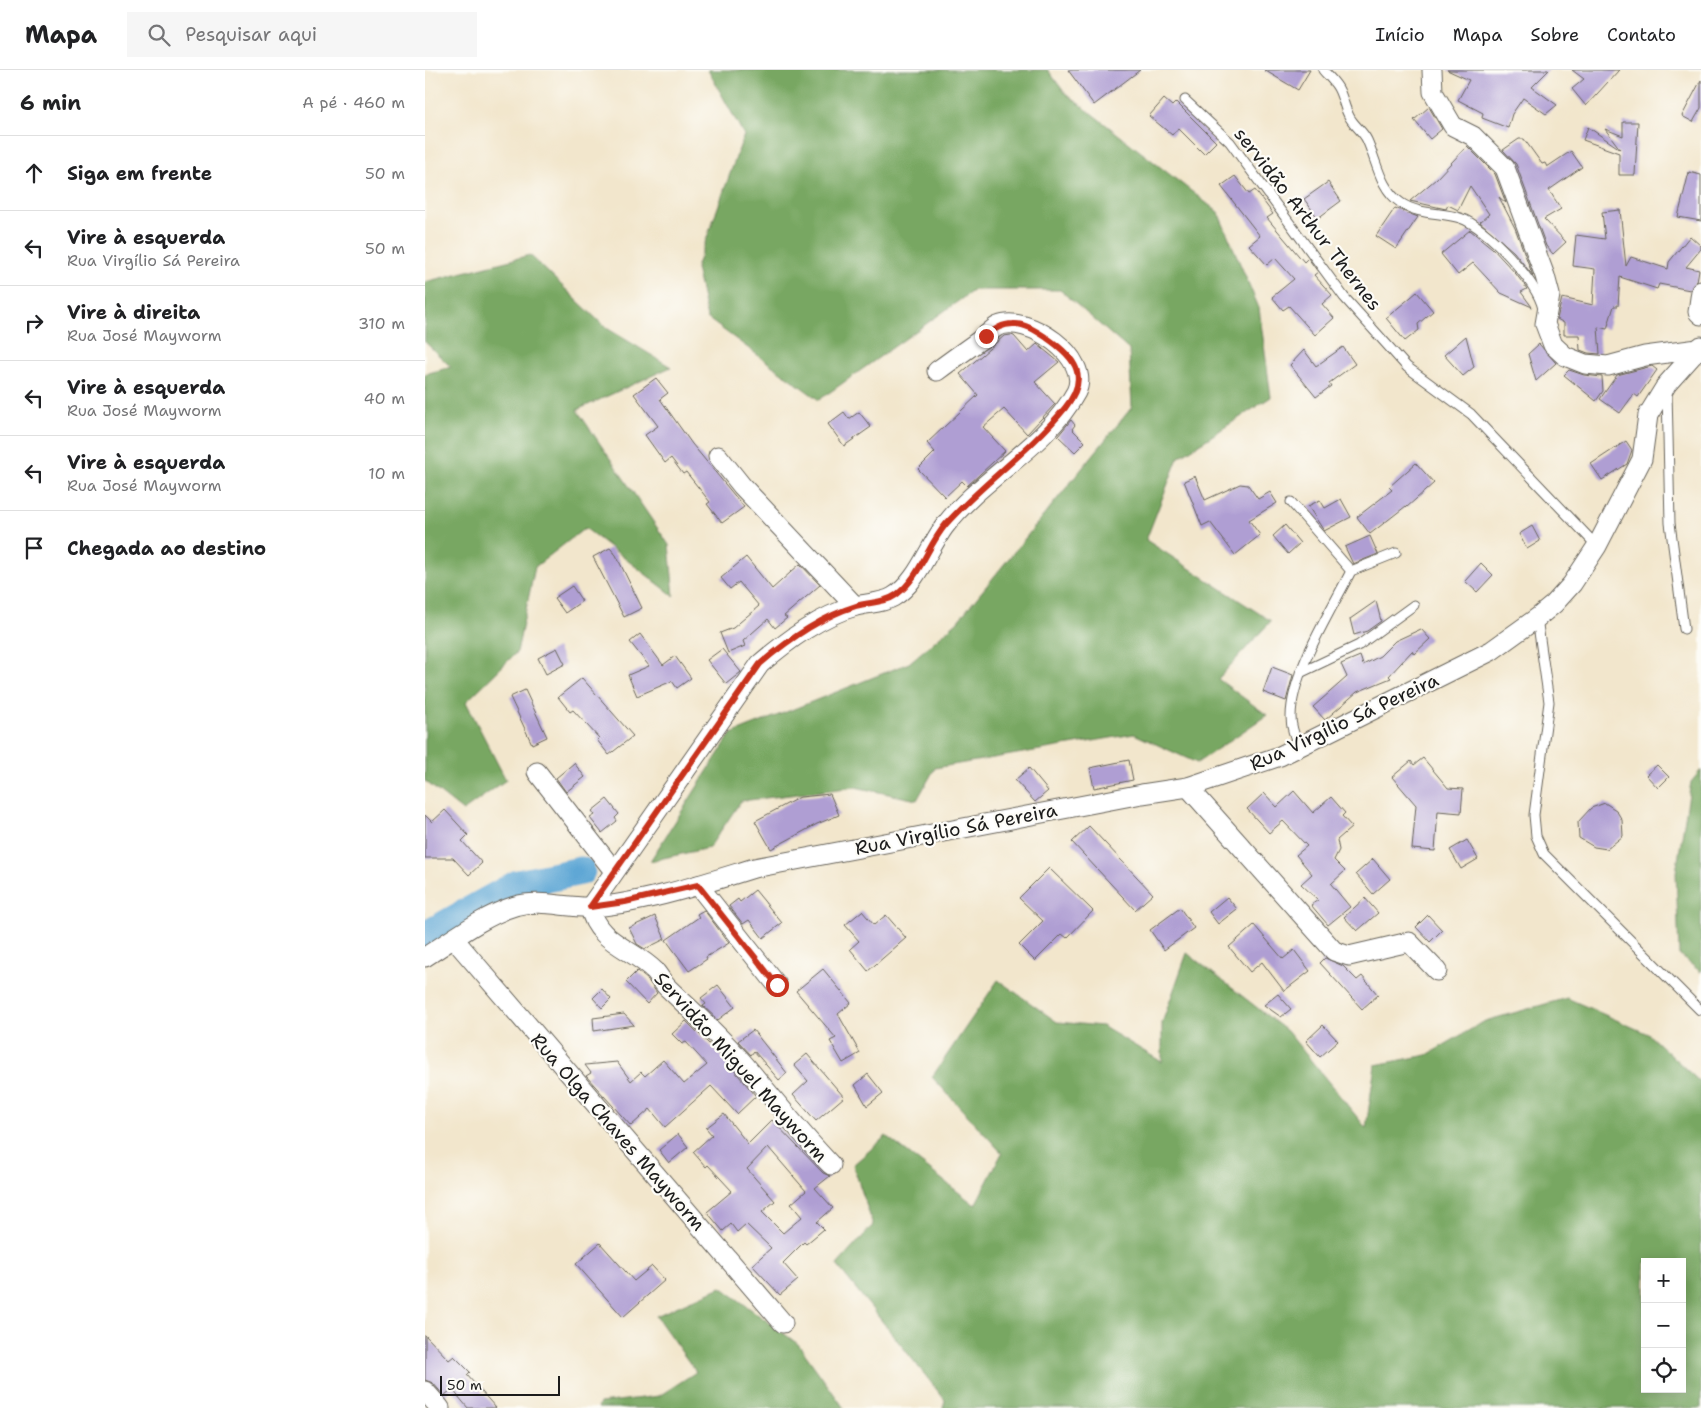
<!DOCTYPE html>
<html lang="pt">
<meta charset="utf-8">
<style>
:root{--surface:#fff;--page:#f6f6f6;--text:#202124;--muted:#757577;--line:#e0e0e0}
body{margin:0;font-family:"Shantell Sans",sans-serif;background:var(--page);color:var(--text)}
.controls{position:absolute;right:15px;bottom:15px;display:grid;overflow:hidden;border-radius:0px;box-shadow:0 2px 12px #0003}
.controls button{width:45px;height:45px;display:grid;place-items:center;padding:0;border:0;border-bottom:1px solid var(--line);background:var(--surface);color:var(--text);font:25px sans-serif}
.scale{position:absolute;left:15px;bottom:12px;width:120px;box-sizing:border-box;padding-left:5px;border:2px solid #1c1c1c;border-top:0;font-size:14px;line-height:18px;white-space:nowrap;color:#1c1c1c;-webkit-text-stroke:4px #fdfcf7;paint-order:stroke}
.stop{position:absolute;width:15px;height:15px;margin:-11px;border:4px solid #c8321e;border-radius:50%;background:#fff}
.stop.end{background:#c8321e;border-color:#fff;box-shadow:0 1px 5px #0008}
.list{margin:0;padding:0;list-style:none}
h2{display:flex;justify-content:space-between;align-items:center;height:65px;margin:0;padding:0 20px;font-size:21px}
h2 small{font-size:16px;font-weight:400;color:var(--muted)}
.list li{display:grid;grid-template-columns:32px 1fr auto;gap:15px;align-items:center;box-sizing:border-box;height:75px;padding:0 20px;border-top:1px solid var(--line)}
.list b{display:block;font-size:19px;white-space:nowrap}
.list p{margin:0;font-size:16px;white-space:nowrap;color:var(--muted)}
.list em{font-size:16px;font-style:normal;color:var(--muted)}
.icon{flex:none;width:28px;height:28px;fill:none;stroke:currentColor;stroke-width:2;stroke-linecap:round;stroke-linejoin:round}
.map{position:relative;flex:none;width:1276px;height:1338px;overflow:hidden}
header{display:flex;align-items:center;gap:30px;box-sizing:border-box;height:70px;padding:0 25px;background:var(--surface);border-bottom:1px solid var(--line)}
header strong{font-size:24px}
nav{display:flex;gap:28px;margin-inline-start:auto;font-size:18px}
.search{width:350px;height:45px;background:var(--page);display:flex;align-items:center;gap:12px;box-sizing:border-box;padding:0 18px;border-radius:0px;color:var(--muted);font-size:19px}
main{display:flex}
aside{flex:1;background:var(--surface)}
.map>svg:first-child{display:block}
</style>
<header>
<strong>Mapa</strong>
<div class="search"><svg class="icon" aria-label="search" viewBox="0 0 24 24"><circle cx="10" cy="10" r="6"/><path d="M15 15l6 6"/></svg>Pesquisar aqui</div>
<nav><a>Início</a><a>Mapa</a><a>Sobre</a><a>Contato</a></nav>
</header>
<main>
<aside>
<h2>6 min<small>A pé · 460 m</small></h2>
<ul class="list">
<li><svg class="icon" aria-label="ahead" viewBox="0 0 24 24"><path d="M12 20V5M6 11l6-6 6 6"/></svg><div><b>Siga em frente</b></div><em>50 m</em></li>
<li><svg class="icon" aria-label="left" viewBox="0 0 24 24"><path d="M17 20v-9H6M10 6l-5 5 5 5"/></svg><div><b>Vire à esquerda</b><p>Rua Virgílio Sá Pereira</p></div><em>50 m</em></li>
<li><svg class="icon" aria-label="right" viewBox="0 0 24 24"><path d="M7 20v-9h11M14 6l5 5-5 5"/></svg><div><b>Vire à direita</b><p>Rua José Mayworm</p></div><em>310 m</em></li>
<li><svg class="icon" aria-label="left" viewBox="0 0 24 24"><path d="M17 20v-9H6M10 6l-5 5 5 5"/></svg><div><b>Vire à esquerda</b><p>Rua José Mayworm</p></div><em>40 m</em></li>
<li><svg class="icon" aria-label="left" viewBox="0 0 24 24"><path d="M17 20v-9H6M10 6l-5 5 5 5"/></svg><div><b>Vire à esquerda</b><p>Rua José Mayworm</p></div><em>10 m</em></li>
<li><svg class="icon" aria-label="arrive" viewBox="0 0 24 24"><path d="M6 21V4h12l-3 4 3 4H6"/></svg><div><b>Chegada ao destino</b></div></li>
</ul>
</aside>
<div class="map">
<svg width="1276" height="1338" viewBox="0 0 1276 1338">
<rect width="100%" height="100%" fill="#fdfcf7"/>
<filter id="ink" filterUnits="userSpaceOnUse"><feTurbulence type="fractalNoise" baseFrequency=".02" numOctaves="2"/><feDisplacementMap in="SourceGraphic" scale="10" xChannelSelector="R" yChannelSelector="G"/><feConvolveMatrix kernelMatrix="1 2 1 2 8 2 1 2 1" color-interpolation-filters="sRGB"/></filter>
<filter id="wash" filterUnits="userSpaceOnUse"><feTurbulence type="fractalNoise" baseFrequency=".0096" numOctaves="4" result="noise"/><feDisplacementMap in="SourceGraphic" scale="20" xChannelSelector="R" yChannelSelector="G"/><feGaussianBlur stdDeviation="1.12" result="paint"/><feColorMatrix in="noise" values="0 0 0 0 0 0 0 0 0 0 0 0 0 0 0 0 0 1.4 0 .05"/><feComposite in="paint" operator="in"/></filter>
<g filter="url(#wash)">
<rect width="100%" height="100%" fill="#f2e6cc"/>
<!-- forest -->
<g fill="#78a762" stroke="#4a623f" fill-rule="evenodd">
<path d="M283 0H623L639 22 793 142 834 238 846 327 753 388 721 470 846 551 793 609 842 645 772 693 709 664 510 698 492 730 430 717 316 731 284 778 225 791 306 664 484 593 532 552 707 337 704 280 635 220H549L394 330 282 248 271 198 319 65Z"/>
<path d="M105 185 180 257 246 297 152 340 244 475 249 526 160 458 110 497 92 582 41 632 81 710 38 741 0 711V304L26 297 0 272V212Z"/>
<path d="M1276 700V902L1254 885 1251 802 1266 712Z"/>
<path d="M762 883 862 961 941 1058 950 995 1002 985 1060 951 1142 928 1223 964 1276 1013V1338H518L520 1330 412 1195 448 1155 428 1095 461 1066 550 1135 577 1083 507 1007 573 910 632 952 677 956 737 992V953ZM1220 1192H1257V1319H1220Z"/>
<path d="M296 1217 373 1274 419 1338H173L175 1333 234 1326 271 1302 231 1246Z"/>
</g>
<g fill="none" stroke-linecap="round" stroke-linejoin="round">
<!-- river -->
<path stroke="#5ea7d5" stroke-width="29" d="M0 866 93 814 156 801"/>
</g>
<g id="blocks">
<!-- building -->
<g fill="#af9ed3" fill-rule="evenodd">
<path d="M643 0H715L669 35Z"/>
<path d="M839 0H885L873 20Z"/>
<path d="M1022 0H1124L1107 17 1132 35 1121 44 1098 28 1087 44 1083 58 1057 48 1058 43 1033 30 1044 10Z"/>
<path d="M1147 0H1194L1161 36 1147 19 1159 9Z"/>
<path d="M1276 10V38L1268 52 1257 46Z"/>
<path d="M739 29 747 36 751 32 791 72 779 84 753 58 747 65 724 46Z"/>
<path d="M1004 37 1017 59 1005 69 989 50Z"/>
<path d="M1198 52H1213L1210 105H1194V83L1158 70 1163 57 1195 79 1180 59 1198 66Z"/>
<path d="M1094 69H1099L1117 94 1120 93 1122 97 1146 81 1157 97 1124 120 1136 139 1119 149 1141 172 1128 184 1121 176 1091 94 1078 80Z"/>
<path d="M1042 76 1070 104 1081 133 1074 127 1090 158 1108 206 1089 182 1055 152 1064 144 1045 116 1033 140 1023 135 1021 139 985 131 1011 109Z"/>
<path d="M1264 102 1276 105V151L1253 147Z"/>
<path d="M810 106 824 124 830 120 848 144 842 148 879 192 883 188 893 202 889 205 907 225 897 234 909 248 890 265 864 236 858 240 847 227 869 209 850 188 842 195 824 175 835 166 796 116Z"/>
<path d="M903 112 916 131 893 148 879 129Z"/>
<path d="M970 138 993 147 971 179 951 166Z"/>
<path d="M1195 140 1201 196 1206 187 1243 199 1244 192 1265 166 1276 176V179L1261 197 1274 200 1272 211 1265 220 1234 214 1232 219 1195 207 1193 236H1189L1182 259 1173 257 1175 284 1163 283 1155 280 1154 265H1139V253L1132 249 1133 245 1137 228 1168 235 1170 199 1148 196 1151 165 1180 169 1177 142Z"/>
<path d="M1045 160 1067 178 1091 204 1102 219 1096 222 1107 237 1076 223 1048 193 1033 205 1016 184Z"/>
<path d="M992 222 1008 241 993 254 994 260 980 271 961 248Z"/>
<path d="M586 265 589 266 603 282 612 274 634 292 610 312 630 334 602 364 579 339 558 357 580 381 542 416 537 411 520 427 493 399 510 382 502 373 553 325 535 304 579 266Z"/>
<path d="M1041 266 1049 297 1038 306 1019 285Z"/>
<path d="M1114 274 1131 293 1111 311 1103 284Z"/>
<path d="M918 277 930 294 904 313 906 316 891 327 865 295 879 280 891 296Z"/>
<path d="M1227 296 1232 300 1213 327 1209 324 1195 343 1175 329 1192 305Z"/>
<path d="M1144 300 1159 305 1177 307 1178 321 1171 331 1139 305Z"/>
<path d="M231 308 243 323 235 329 267 374 319 437 297 453 282 434 285 432 261 402 258 404 246 388 240 393 220 365 233 356 209 324Z"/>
<path d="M419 342 424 349 434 342 446 357 419 376 403 354Z"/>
<path d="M646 350 650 355 647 359 660 372 650 382 633 366Z"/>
<path d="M1201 371 1207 380 1202 394 1177 410 1166 394Z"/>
<path d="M991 393 1009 413 982 437 981 436 945 464 932 447 967 420 964 417Z"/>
<path d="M770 406 780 430 815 414 823 415 833 429 845 422 852 433 824 450 835 465 810 485 785 452 777 456 759 411Z"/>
<path d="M916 429 926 447 899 461 883 436 895 430 900 438Z"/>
<path d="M860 455 875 473 863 484 848 466Z"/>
<path d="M1107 456 1115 471 1102 479 1094 464Z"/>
<path d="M945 466 953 484 928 494 920 477Z"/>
<path d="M185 478 191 485 217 538 199 547 168 487Z"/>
<path d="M321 487 347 519 375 494 395 515 359 546 362 548 350 558 343 549 318 571 320 576 303 583 295 563 308 558 334 536 314 512 305 519 296 508Z"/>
<path d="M1056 493 1068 505 1052 522 1040 511Z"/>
<path d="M147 516 157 531 140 543 129 528Z"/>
<path d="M951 531 956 551 942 561 929 565 925 549Z"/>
<path d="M996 559 1005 569 989 584 987 581 964 606 966 608 932 622 900 650 888 637 922 607 916 594 935 586 938 595 955 586 970 571Z"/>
<path d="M215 564 238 595 250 586 266 608 252 618 247 611 212 626 203 605 224 596 205 572Z"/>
<path d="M132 578 140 594 121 604 113 588Z"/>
<path d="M297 579 316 602 301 614 282 590Z"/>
<path d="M847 597 868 605 861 631 838 622Z"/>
<path d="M157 608 208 666 184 685 172 670 174 668 148 640 145 642 133 627Z"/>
<path d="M100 620 122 667 107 674 85 627Z"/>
<path d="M998 688 1023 718 1038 719 1036 743 1013 741 1010 781 987 779 991 735 967 707 986 691 989 695Z"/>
<path d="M704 690 708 710 669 718 665 698Z"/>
<path d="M149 693 160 707 141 722 131 708Z"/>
<path d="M1232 695 1244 707 1233 718 1221 705Z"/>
<path d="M604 698 623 721 610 732 590 710Z"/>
<path d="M869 721 888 743 906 727 920 743 917 746 927 757 912 770 914 780 909 790 920 801 906 814 925 837 903 855 886 835 893 830 876 814 887 804 871 785 882 776 858 751 844 763 822 739 839 723 852 737Z"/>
<path d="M405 724 414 745 392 754 346 779 330 751 375 727Z"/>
<path d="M182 729 194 744 190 748 192 751 177 763 165 748 170 745 167 741Z"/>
<path d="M1180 733 1191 740 1197 750 1198 766 1182 779 1169 777 1154 768 1153 752 1166 738Z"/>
<path d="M20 740 43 765 37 771 57 793 44 805 28 788H0V745L7 752Z"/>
<path d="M664 756 728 824 710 840 647 772Z"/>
<path d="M1042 770 1053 789 1036 799 1025 780Z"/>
<path d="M948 789 965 809 948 824 931 804Z"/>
<path d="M624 798 668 841 642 868 637 864 610 891 594 875 618 851 594 828Z"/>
<path d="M330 820 357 853 338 868 324 850 318 854 304 836 313 829 315 832Z"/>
<path d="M802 827 812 839 793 854 784 842Z"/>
<path d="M940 828 953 843 932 861 919 847Z"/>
<path d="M755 838 769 858 739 880 725 860Z"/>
<path d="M279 840 304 873 281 887 282 889 264 901 241 870 274 847 272 844Z"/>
<path d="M437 841 449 855 461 845 481 868 443 901 425 879 434 871 420 855Z"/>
<path d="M1003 845 1017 860 1005 872 991 857Z"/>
<path d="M230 846 240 869 220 879 212 874 204 858Z"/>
<path d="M829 855 858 889 869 880 885 901 859 921 837 892 825 902 804 877Z"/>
<path d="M900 888 918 896 932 910 937 906 953 925 937 939 895 893Z"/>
<path d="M398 899 426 933 413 944 435 983 418 993 405 971 411 968 371 921Z"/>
<path d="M212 901 222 909 232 923 222 934 201 912Z"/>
<path d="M293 915 310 937 293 950 278 936 281 934 276 928Z"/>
<path d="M177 919 186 929 177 938 168 928Z"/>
<path d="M853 924 866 939 856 947 839 935Z"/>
<path d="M199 944 209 955 169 961 168 948Z"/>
<path d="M261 951 302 992 331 1026 312 1044 286 1016 240 1057 225 1039 206 1056 161 1006 166 1003 160 995 192 992 206 1011 216 1002 220 1006 238 990 259 1014 282 995 261 972 257 974 247 964Z"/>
<path d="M898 955 913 971 895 987 881 971Z"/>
<path d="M328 960 362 1003 354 1010 329 981 326 985 313 971Z"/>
<path d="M382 984 419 1027 391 1051 368 1025 383 1011 369 995Z"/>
<path d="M443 1004 458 1023 442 1036 430 1015Z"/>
<path d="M299 1044 323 1074 347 1050 398 1103 405 1106 390 1118 408 1138 392 1152 399 1159 381 1174 379 1172 358 1193 373 1210 355 1225 327 1195 346 1178 321 1154 312 1162 306 1154 298 1161 282 1142 307 1121 283 1095 281 1097 268 1082 287 1065 281 1058ZM343 1077 381 1121 366 1134 377 1147 358 1163 337 1142 350 1131 322 1099Z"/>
<path d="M253 1064 263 1077 244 1093 234 1080Z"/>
<path d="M175 1173 209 1211 227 1196 240 1210 198 1247 151 1194Z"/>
<path d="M0 1265 24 1290 29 1286 45 1302 42 1305 71 1338H43L27 1319 19 1326 8 1313 0 1310Z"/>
</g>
</g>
</g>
<g filter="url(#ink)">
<use href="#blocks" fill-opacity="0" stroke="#67635a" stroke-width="1"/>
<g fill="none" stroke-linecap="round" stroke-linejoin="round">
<!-- service casing -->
<g stroke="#67635a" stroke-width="11">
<g id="service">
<path d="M898 0C903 6 909 11 913 18 918 27 919 37 924 46 928 55 938 61 942 70 952 92 955 119 976 133 994 145 1016 142 1035 148 1061 156 1113 212 1118 239"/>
<path d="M760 30 805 72 919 227 982 297 1046 344 1172 476"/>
<path d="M1242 321 1245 453 1259 559"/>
<path d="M866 432 926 501"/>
<path d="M1112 548 1124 632 1109 745 1111 766 1119 784 1275 940"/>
<path d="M875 603 934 575 989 535"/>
<path d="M874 677C870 667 866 658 866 647 866 603 906 541 926 501L971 483"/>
</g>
</g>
<!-- minor casing -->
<g stroke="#67635a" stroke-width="21">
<g id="minor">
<path d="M1007 0 1008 22 1028 56 1048 66 1080 98 1120 206 1125 225 1120 254 1128 275 1140 286 1160 294 1183 296 1220 286 1273 279"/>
<path d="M1276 221 1273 242 1276 245"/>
<path d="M293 386 317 416 430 536"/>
<path d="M112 702 189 801"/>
<path d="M763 717 909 881 924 886 984 872 1012 901"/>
<path d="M273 815 352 915"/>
<path d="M165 837 335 594C363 570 395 546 431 536 443 533 458 533 468 527 492 513 503 479 519 457 556 407 621 378 651 322 668 288 602 243 573 256 567 259 562 265 558 268 542 279 527 290 512 301"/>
<path d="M165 837C171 872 207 878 230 901 235 907 238 914 244 919 270 944 296 967 319 994 348 1028 375 1063 406 1095"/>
<path d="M29 869 358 1253"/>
<path d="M0 887C27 870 60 845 90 836 115 829 141 838 166 837 218 834 280 813 329 798L717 724 763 717 855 686 1066 581 1112 548 1129 534 1147 514 1172 476 1217 389 1223 345 1242 314 1276 276"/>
<path d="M0 1321 15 1338"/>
</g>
</g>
<!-- service -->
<use href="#service" stroke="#fff" stroke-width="9"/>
<!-- minor -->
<use href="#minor" stroke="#fff" stroke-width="19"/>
</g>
</g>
<g fill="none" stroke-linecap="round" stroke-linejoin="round" filter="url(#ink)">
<!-- route -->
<path stroke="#c8321e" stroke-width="6" d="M352 915 273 815 200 832 165 837 335 594C363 570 395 547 431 536 444 532 460 533 471 525 495 508 502 476 521 454 558 413 605 381 640 338 665 307 651 288 622 268 613 262 600 253 588 254 577 254 570 259 561 266"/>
</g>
<g text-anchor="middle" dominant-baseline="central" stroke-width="4.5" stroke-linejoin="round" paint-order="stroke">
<!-- street labels -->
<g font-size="19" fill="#1c1c1c" stroke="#fdfcf7">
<text transform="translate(883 149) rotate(52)">servidão Arthur Thernes</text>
<text transform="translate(919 652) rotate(-25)">Rua Virgílio Sá Pereira</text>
<text transform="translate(531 759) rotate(-11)">Rua Virgílio Sá Pereira</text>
<text transform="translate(316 997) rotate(48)">Servidão Miguel Mayworm</text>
<text transform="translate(193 1062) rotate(49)">Rua Olga Chaves Mayworm</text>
</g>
</g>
</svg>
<div class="controls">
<button>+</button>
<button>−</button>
<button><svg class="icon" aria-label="locate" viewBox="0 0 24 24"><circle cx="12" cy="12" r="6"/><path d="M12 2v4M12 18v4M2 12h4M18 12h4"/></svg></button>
</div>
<div class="scale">50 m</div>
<div class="stop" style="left:352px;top:915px"></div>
<div class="stop end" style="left:561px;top:266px"></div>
</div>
</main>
